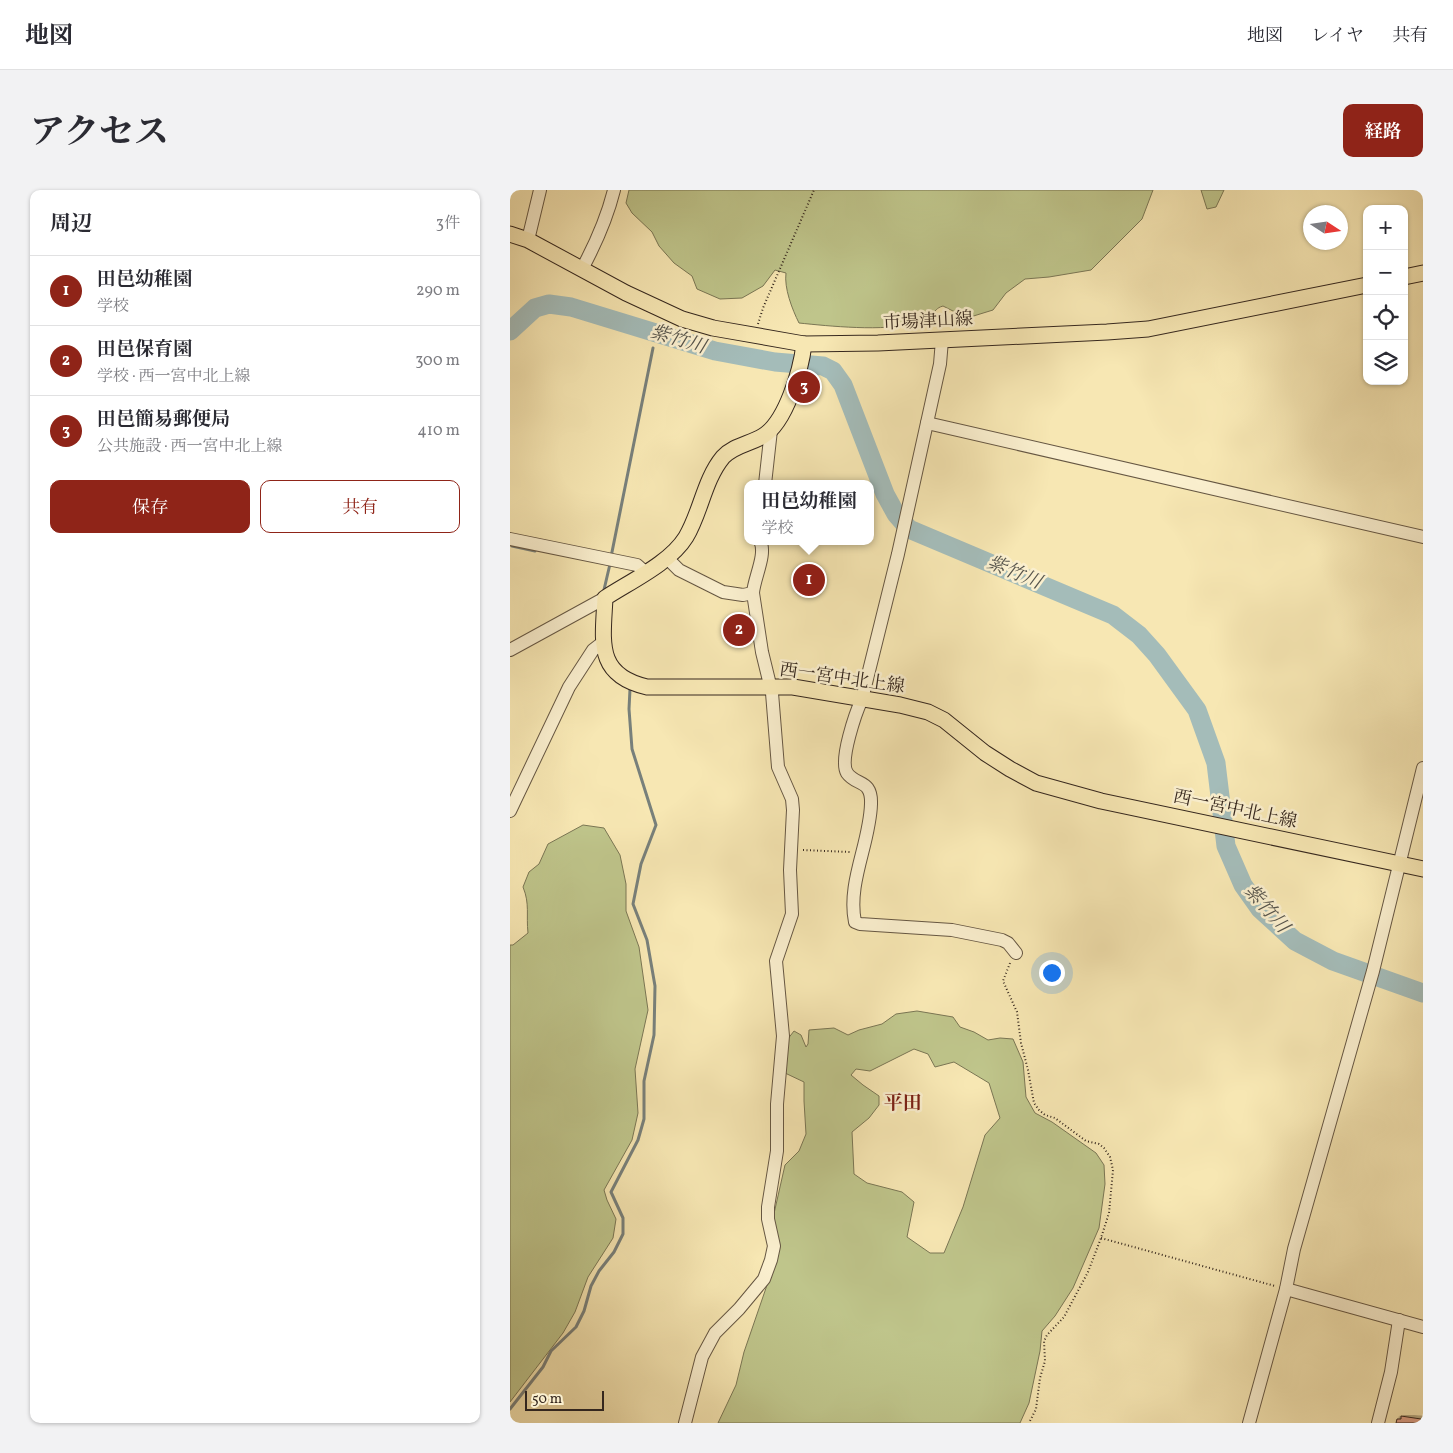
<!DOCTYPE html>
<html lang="ja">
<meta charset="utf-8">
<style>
:root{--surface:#fff;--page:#f2f2f3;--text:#2b2b33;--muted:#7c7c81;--line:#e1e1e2;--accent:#8f2418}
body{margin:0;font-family:Vollkorn,"Noto Serif JP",serif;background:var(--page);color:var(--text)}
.controls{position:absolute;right:15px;top:15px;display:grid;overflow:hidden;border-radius:10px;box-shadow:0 1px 4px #0004}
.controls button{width:45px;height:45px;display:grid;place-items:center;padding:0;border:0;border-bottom:1px solid var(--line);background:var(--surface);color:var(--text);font:25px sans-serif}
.compass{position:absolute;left:793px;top:15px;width:45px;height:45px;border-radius:50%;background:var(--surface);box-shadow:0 1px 4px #0004;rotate:102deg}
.scale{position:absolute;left:15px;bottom:12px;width:79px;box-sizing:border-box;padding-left:5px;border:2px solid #35271e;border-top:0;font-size:14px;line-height:18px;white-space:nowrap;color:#35271e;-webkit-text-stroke:4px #faefce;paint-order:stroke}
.you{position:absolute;left:541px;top:782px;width:18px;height:18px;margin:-12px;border:4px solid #fff;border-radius:50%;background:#1a73e8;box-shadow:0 0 0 8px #1a73e833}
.badge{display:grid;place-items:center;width:32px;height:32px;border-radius:50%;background:var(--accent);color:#fff;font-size:16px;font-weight:700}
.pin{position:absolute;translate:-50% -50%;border:2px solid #fff;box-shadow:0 1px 5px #0006}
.popup{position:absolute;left:234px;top:290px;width:130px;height:65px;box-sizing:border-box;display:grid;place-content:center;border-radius:10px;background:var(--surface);filter:drop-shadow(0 1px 4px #0005);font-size:16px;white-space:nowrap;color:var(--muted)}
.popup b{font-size:19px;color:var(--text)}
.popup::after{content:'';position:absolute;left:50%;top:100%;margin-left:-10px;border:10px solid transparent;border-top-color:var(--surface)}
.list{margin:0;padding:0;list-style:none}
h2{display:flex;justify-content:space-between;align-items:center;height:65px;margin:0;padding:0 20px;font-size:21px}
h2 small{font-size:16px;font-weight:400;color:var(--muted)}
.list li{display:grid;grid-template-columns:32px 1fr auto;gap:15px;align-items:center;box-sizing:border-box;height:70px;padding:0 20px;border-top:1px solid var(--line)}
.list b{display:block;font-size:19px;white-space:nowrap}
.list p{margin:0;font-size:16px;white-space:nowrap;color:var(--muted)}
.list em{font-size:16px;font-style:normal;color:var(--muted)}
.actions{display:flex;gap:10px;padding:15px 20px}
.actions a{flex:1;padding:11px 0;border:1px solid var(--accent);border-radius:10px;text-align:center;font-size:18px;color:var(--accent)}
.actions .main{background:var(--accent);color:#fff}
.icon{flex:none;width:28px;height:28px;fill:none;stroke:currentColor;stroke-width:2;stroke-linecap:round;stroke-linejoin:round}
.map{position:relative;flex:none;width:913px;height:1233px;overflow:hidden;border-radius:10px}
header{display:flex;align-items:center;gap:30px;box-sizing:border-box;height:70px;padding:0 25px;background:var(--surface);border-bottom:1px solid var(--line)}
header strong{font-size:24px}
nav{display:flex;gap:28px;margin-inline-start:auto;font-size:18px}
.intro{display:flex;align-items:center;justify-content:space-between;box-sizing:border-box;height:120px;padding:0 30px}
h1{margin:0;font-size:35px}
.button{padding:12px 22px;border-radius:10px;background:var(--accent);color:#fff;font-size:18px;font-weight:700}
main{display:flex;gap:30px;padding:0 30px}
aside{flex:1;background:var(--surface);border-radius:10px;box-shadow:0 1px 4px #0004}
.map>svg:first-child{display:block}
</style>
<header>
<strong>地図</strong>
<nav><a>地図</a><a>レイヤ</a><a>共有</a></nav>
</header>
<div class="intro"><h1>アクセス</h1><a class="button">経路</a></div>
<main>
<aside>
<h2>周辺<small>3件</small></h2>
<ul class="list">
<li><span class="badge">1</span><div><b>田邑幼稚園</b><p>学校</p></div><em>290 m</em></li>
<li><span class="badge">2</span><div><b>田邑保育園</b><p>学校 · 西一宮中北上線</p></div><em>300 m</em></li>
<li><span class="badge">3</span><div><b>田邑簡易郵便局</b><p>公共施設 · 西一宮中北上線</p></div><em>410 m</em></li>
</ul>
<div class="actions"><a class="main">保存</a><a>共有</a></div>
</aside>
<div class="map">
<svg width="913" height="1233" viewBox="0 0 913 1233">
<defs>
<filter id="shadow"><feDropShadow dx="2.5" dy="-2.5" stdDeviation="0" flood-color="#0004"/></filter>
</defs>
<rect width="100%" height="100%" fill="#f7e7b3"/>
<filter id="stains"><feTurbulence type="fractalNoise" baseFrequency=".004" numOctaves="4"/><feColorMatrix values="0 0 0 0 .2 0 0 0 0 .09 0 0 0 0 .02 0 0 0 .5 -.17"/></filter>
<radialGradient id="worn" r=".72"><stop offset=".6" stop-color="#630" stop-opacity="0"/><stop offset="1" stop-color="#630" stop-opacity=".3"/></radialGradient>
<!-- green -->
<g fill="#bfc58b" stroke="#7a7654" fill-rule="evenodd">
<path d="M119 0H643L632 29 581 80 539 87 515 89 496 103 483 120 457 128 433 116C426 118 426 121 421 125 417 128 408 132 403 133 376 142 318 136 289 133 282 119 274 98 276 83L265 80 253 96 232 108 210 109 187 99 182 86 164 73 149 56 142 42 122 23 116 13Z"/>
<path d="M691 0H714L706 17 697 19Z"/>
<path d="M73 635 94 638 110 665 116 694V721L129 757 138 820 125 879 128 923 122 950 94 1000 97 1010 106 1029 103 1048 78 1087 65 1122 53 1143 0 1212V755H3L18 743C16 725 20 714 13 697L19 682 29 674 38 654Z"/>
<path d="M407 821 443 827 450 837 464 842 478 850 490 848 503 849 513 872 516 907 525 923 542 932 586 963 594 975 595 994 589 1038 563 1098 545 1126 532 1141 530 1161 519 1213 510 1233H208L226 1195 234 1162 266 1069 263 1028 275 975 289 961 296 944 294 911V892L275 883 277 850 284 841 291 845 296 857 298 854 299 840 324 838 338 845 349 840 372 834 386 824ZM404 859 418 864 425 877 444 872 479 893 490 928 475 945 453 1017 434 1063H420L397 1047 404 1012 392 1002 357 993 344 984 342 942 359 928 369 915V906L353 895 341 885 346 879 360 881Z"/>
</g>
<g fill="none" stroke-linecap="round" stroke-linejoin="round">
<!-- stream -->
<g stroke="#78807b" stroke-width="3">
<path d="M2 356 25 361"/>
<path d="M101 367 143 158"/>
<path d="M93 404 100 374"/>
<path d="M0 1219 33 1177 41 1161 66 1137 74 1121 81 1096 89 1081 104 1062 113 1044V1028L101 1002 128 950 134 929V891L144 845 145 796 137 750 123 714 131 674 146 635 122 559 119 519 120 499"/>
</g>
<!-- river -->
<path stroke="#a4bcb9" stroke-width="19" d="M0 141 25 118 39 114 61 117 205 161 265 172 313 176 323 181 333 195 375 304 386 324 399 339 603 425 629 445 647 465 687 520 706 573 716 656 733 695 750 719 785 751 823 771 913 803"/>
</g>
<!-- building -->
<path fill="#dfa189" stroke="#35271e" filter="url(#shadow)" d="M891 1226 911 1229V1233H886L887 1229H891Z"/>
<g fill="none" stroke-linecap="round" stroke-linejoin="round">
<!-- minor casing -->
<g stroke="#665743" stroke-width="14">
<g id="minor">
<path d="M18 50 30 0"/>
<path d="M72 79C86 53 97 28 104 0"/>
<path d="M432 150 430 174 388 364 352 509C346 522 329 570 337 583 346 596 362 589 361 614 360 653 337 693 345 732L350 734 442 740 492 750 498 753 506 763"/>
<path d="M417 233 913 347"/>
<path d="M255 294 261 240"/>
<path d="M0 349 127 375 135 382"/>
<path d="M158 369 169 380 213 402 233 405 243 403"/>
<path d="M0 460 95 408"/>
<path d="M0 621 59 497 83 460 92 453"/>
<path d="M776 1099 913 1137"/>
<path d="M175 1233 192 1167 205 1143 229 1119 254 1089 261 1070 264 1056 258 1029V1017L267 961V914L273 846 266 771 282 724 280 680 283 620 282 609 268 577 262 503 252 462 243 403C244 388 257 364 250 351"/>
<path d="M739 1233 776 1099 784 1059 863 781 913 578"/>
<path d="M868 1233 881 1182 889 1130"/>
</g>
</g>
<!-- major casing -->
<g stroke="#35271e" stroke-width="17">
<g id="major">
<path d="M0 44 18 50 116 103 172 129 203 138 294 154 368 153 597 142 638 139 857 95"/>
<path d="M894 87 913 83"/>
<path d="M294 154C291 180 276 232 253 246 240 254 224 255 213 267 194 290 191 322 176 347 160 373 121 391 95 408 93 451 85 485 137 497H283L390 515 418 522 434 530 475 563 500 579 526 593 591 611 913 679"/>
</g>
</g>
<!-- path -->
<g stroke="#35271e" stroke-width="2" stroke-dasharray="1 2.5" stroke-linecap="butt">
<path d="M248 134 253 118 304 0"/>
<path d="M293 660 340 662"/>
<path d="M500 773 493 791 507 822 511 853 518 880 524 913 529 920 535 925 545 928 576 951 589 954 594 958 600 967 603 980 599 1023 591 1048 578 1082 554 1127 537 1145 534 1151 535 1171 530 1188 526 1219 519 1233"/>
<path d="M591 1048 765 1096"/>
</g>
<!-- minor -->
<use href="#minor" stroke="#faefce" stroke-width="12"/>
<!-- major -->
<use href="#major" stroke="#f7e7b3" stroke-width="15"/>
</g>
<g text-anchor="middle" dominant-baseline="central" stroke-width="5" stroke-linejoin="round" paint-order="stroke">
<!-- street labels -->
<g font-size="18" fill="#35271e" stroke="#faefce">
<text transform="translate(418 132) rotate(-3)">市場津山線</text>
<text transform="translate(332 489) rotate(8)">西一宮中北上線</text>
<text transform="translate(725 620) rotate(12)">西一宮中北上線</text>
</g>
<!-- water labels -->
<g font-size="19" font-style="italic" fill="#56544c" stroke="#faefce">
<text transform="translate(168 150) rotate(17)">紫竹川</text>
<text transform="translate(504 383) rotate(23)">紫竹川</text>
<text transform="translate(756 719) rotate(49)">紫竹川</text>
</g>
<!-- neighbourhood labels -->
<g font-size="19" font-weight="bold" fill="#7a1f14" stroke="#faefce">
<text x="393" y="914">平田</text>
</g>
</g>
<rect width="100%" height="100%" filter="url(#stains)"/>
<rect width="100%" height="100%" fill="url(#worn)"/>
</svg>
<div class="controls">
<button>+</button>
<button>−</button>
<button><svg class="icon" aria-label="locate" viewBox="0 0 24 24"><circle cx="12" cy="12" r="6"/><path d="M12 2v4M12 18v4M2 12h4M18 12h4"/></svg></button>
<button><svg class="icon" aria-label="layers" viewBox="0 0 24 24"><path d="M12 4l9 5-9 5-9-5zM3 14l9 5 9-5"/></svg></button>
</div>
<svg class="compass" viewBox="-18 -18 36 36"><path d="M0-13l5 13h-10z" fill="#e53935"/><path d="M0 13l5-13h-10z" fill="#7c7c81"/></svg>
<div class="scale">50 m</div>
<div class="you"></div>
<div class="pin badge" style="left:299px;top:390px">1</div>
<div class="popup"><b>田邑幼稚園</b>学校</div>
<div class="pin badge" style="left:229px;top:440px">2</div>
<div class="pin badge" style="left:294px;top:197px">3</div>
</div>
</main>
